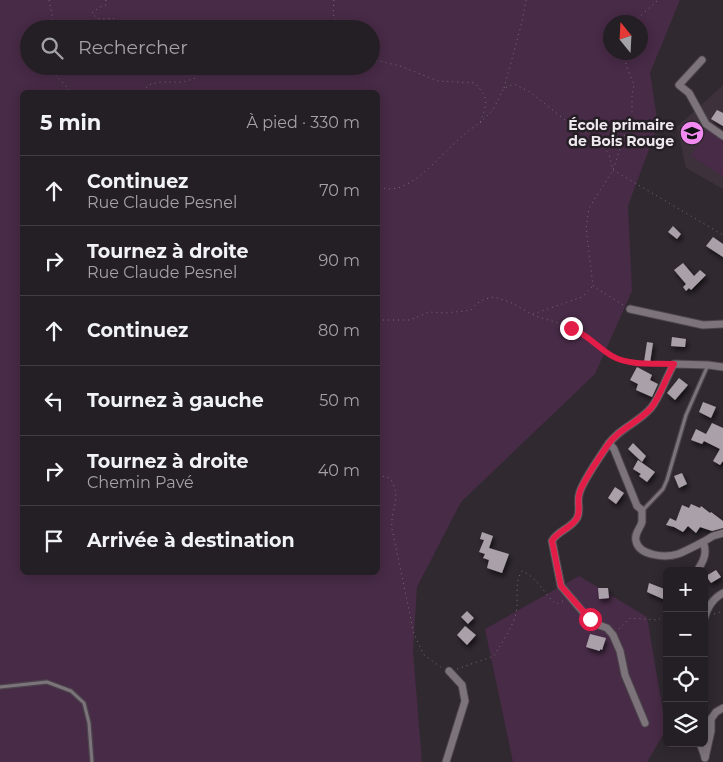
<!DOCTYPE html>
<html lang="fr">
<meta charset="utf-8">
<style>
:root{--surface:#241f24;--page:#2c272c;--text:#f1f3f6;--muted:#a3a2a6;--line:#413d41}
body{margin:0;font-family:Montserrat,sans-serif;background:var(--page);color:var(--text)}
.controls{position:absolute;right:15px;bottom:15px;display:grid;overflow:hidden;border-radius:8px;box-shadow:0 2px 12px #0003}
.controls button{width:45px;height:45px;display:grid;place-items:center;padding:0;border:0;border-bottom:1px solid var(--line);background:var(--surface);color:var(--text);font:25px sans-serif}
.compass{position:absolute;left:603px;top:15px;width:45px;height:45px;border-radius:50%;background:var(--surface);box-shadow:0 2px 12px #0003;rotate:342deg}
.stop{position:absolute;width:15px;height:15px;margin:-11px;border:4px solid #e11d48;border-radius:50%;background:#fff}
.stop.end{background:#e11d48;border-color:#fff;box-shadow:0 1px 5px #0008}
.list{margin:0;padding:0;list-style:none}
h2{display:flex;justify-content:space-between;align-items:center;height:65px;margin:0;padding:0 20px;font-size:21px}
h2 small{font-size:16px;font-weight:400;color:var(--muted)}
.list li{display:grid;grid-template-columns:32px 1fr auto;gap:15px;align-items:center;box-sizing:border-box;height:70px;padding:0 20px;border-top:1px solid var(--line)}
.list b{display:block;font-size:19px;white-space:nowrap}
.list p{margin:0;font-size:16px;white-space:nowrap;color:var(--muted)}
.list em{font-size:16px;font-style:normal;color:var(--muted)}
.icon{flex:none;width:28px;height:28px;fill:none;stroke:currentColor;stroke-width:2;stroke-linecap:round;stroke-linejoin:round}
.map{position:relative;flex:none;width:723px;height:762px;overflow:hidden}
.search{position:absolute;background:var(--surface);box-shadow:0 2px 12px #0003;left:20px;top:20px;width:360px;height:55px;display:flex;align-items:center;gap:12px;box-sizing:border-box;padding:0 18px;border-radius:28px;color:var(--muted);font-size:19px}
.panel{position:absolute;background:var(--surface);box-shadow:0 2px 12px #0003;left:20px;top:90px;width:360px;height:485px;border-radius:8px}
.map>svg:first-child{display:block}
</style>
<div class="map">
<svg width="723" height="762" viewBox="0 0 723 762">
<defs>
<filter id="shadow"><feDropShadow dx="2" dy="3.5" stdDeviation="2.5" flood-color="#0009"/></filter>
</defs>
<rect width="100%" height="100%" fill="#302930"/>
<!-- built -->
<path fill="#3d313c" d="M723 85V137L691 156 723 177V189L686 168 677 127Z"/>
<!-- green -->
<g fill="#482b47" fill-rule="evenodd">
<path d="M0 0H680L650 73 658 125 628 206 632 291 595 374 461 502 417 587 413 651 422 762H0ZM610 22H640V52H610ZM29 29H371V66H29ZM22 92H378V572H22Z"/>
<path d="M709 128 723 137V177L691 156Z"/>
<path d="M579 576 647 617 666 730 647 762H513L485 629Z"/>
</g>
<!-- building -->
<g fill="#aaa0a9" filter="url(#shadow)">
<path d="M717 110 723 113V126L711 119Z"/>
<path d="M673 226 681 234 677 239 668 232Z"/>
<path d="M713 237 723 244V257L706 246Z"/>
<path d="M683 263 694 276 700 270 706 275 691 290 689 288 686 291 683 287 686 284 674 270Z"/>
<path d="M672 337 686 339 685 347 671 346Z"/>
<path d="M647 342 653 343 650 363 644 362Z"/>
<path d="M637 367 652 375 650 380 658 384 652 397 636 390 638 384 630 380Z"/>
<path d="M679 378 688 385 675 400 667 393Z"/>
<path d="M703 402 716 407 711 418 699 412Z"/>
<path d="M712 423 723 428V461L720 465 713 461 720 449 704 441 702 444 691 440 696 429 706 434Z"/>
<path d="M633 443 646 456 642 462 628 449Z"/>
<path d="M638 460 655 472 647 482 639 476 641 474 633 469Z"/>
<path d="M682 473 687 484 679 488 674 476Z"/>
<path d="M615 487 624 493 616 504 608 498Z"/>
<path d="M691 504 700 508 701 506 710 513 711 512 723 521V528L712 531 700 527 696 533 688 526 683 532 674 527 666 525 670 518 676 521 682 505 689 508Z"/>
<path d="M482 532 493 536 489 548 509 554 502 573 487 568 489 560 483 558 485 554 479 552 484 540 480 539Z"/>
<path d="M716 570 721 577 711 583 706 576Z"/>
<path d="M649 583 667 590 663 599 647 592Z"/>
<path d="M598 588H608L609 598 599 599Z"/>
<path d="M467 611 474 618 468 624 461 617Z"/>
<path d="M465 626 476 635 467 645 457 635Z"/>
<path d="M590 634 606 638 602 650 600 649V651L586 647Z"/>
</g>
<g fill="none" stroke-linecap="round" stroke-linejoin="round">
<!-- lane casing -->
<g stroke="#4b454b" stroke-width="5.5">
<g id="lane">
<path d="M643 510 663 489 667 480 686 415 708 365"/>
<path d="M0 687 47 682 71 691 84 703 89 723 92 762"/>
</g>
</g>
<!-- street casing -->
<g stroke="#4b454b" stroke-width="9">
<g id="street">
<path d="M702 60 679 85 689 93 706 124 723 136"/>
<path d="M630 309 703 325 723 324"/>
<path d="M609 443 614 449 637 506 642 510C642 514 642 518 642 522 640 529 634 533 636 541 639 556 666 558 678 554 686 551 695 546 703 542"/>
<path d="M697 571C703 562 708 553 703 542L713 536 723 533"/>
<path d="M704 619C708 607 712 599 723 593"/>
<path d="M645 723 625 675 620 651 613 635 607 628 596 624 589 619 561 586 552 541C557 531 572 528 577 518 581 511 577 503 579 495 581 483 600 457 607 446 618 429 638 423 651 408 660 397 666 377 674 364L708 365 723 367"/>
<path d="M700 743 705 757"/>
<path d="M705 758 711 731V719L716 712 723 708"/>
<path d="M446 762 465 701 462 685 449 671"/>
</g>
</g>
<!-- path -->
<g stroke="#746e74" stroke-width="1" stroke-dasharray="1 4" stroke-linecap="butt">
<path d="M49 0 55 29"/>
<path d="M106 0V5L100 7 92 13C97 21 104 19 113 18L118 23 114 27 106 29"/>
<path d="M334 0 333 13 338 29"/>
<path d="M634 22 658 0"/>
<path d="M371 59 400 66 438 81 475 83C490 100 487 103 480 123 451 140 430 175 401 187 393 190 385 189 378 187"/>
<path d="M51 66 54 73 71 92"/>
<path d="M504 88 522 22 526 0"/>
<path d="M146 92 145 90 148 85 160 82H183L196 78C194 70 187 67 179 66"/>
<path d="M480 123 493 110 504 88 514 84 530 92 569 123 597 138 609 154 613 170 723 235"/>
<path d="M623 305 593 286 586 228 589 208 613 170 632 114V95L634 85 626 65 624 52"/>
<path d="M533 314 582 297 592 287"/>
<path d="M378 320H410L429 312 444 313 465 311 471 310 476 304 485 299 494 297 510 302 535 316 562 324 581 332 614 357 630 362 665 364"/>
<path d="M378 475 390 478C403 499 390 508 392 529L414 634 424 655 442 668"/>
<path d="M714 614 723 611"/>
<path d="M619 629 630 618 658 620 667 613"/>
<path d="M457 669 494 656C501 644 510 631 515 617 520 603 513 584 522 571 537 577 544 594 556 604L563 601"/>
</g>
<!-- lane -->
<use href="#lane" stroke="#7c737b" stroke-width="3"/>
<!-- street -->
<use href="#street" stroke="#7c737b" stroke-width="7"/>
</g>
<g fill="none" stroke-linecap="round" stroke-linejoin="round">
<!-- route -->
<path stroke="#e11d48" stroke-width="6" d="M571 328C587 334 598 348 612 356 629 366 655 363 674 364 666 377 660 397 651 408 638 423 618 429 607 446 600 457 581 483 579 495 577 503 581 511 577 518 572 528 557 531 552 541L561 586 590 619"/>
</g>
<!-- icons -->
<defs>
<g id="school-disc" transform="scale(1.25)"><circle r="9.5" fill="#f38af1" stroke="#261f26"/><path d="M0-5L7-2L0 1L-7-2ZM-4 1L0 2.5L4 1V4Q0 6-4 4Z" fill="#111"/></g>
</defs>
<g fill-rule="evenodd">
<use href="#school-disc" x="692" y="133"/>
</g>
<g text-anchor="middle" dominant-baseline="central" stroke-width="5" stroke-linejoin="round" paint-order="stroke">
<!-- poi labels -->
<g font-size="14" font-weight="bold" fill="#eee9ed" stroke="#261f26" text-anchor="end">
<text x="674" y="125">École primaire<tspan x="674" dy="16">de Bois Rouge</tspan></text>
</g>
</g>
</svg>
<div class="controls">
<button>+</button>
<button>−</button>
<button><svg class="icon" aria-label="locate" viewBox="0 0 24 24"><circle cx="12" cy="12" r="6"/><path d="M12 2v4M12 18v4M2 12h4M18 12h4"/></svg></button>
<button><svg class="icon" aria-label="layers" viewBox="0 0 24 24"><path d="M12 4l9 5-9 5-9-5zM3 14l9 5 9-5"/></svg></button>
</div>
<svg class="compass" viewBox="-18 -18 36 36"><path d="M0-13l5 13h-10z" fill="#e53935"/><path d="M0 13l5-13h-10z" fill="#a3a2a6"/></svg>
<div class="stop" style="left:590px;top:619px"></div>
<div class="stop end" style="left:571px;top:328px"></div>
<div class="search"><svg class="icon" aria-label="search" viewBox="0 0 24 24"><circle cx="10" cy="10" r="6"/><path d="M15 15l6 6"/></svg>Rechercher</div>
<section class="panel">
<h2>5 min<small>À pied · 330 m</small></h2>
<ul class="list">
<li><svg class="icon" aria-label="ahead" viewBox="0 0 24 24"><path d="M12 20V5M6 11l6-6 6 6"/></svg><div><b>Continuez</b><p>Rue Claude Pesnel</p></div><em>70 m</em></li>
<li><svg class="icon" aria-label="right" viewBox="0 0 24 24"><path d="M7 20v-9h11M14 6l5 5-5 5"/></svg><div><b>Tournez à droite</b><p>Rue Claude Pesnel</p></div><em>90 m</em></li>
<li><svg class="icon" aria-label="ahead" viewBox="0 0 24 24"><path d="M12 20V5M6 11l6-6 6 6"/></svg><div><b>Continuez</b></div><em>80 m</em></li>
<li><svg class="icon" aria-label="left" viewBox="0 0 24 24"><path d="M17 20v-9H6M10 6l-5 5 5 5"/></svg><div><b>Tournez à gauche</b></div><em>50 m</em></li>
<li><svg class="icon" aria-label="right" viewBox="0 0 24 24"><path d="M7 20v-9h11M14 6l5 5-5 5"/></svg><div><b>Tournez à droite</b><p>Chemin Pavé</p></div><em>40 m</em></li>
<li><svg class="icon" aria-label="arrive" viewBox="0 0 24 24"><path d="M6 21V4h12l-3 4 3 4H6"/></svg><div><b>Arrivée à destination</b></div></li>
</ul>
</section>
</div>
